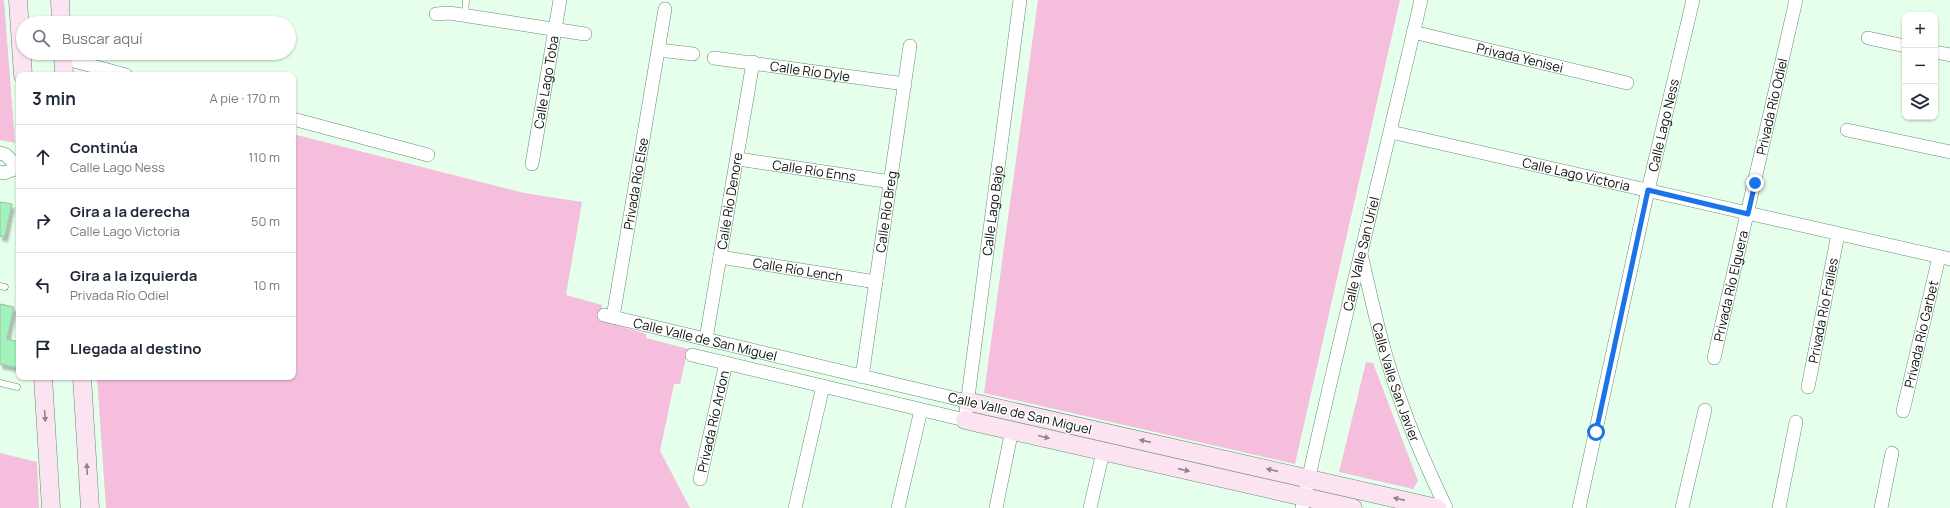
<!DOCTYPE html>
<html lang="es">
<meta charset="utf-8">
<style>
:root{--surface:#fff;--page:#f2f2f3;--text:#1f2937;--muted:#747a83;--line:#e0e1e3}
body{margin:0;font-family:Manrope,sans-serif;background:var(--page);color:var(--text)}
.controls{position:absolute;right:12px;top:12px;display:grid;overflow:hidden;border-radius:8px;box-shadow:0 1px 3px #0004}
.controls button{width:36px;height:36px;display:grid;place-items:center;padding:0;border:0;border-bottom:1px solid var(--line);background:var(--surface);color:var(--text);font:20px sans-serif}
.stop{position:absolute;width:12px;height:12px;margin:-9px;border:3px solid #1a73e8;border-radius:50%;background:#fff}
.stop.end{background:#1a73e8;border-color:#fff;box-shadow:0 1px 4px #0008}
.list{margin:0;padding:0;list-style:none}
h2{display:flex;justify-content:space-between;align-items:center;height:52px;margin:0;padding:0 16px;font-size:17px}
h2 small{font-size:13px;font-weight:400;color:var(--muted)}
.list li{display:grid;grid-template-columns:26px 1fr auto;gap:12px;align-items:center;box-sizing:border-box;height:64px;padding:0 16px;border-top:1px solid var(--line)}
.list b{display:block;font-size:15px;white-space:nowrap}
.list p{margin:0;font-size:13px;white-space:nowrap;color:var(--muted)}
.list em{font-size:13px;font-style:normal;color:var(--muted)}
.icon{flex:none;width:22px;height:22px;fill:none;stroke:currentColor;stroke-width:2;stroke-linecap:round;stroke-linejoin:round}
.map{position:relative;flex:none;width:1950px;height:508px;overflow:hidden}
.search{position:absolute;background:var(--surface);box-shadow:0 1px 3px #0004;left:16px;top:16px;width:280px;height:44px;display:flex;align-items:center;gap:10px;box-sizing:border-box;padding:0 14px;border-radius:22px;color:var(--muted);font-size:15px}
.panel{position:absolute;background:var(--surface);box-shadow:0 1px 3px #0004;left:16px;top:72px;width:280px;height:308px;border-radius:8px}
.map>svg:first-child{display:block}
</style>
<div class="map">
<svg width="1950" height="508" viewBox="0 0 1950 508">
<defs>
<filter id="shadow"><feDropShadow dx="2.5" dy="4.5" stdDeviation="1" flood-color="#0004"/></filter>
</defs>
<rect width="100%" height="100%" fill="#e6ffed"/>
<!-- green -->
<g fill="#f4bedc">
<path d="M0 0H4L15 143 0 140Z"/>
<path d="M1038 0H1400L1295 464 984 393Z"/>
<path d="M293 134 524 193 582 202 566 295 602 305 600 320 646 334V338L688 349 680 384H674L660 451 690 508H106L97 377H293Z"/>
<path d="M1366 362 1373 363 1418 481 1413 489 1339 472Z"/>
<path d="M0 453 37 462 39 508H0Z"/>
</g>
<!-- building -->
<g fill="#a2f3bb" stroke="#9dbaa5" filter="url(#shadow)">
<path d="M0 202 12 204 5 237 0 236Z"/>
<path d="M0 304 14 307 7 339 19 342V368L0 364Z"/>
</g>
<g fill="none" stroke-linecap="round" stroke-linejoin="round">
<!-- lane casing -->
<g stroke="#6c8874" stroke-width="7">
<g id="lane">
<path d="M465 15 466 0"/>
<path d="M0 286 5 287"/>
<path d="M0 383 17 387"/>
</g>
</g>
<!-- street casing -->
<g stroke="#6c8874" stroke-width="14">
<g id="street">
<path d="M436 14 449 13 585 34"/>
<path id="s1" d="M1413 32 1627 83"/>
<path d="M1868 38 1905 46"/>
<path d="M659 50 693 54"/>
<path d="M1935 52 1950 55"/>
<path d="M63 58 126 75"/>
<path id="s2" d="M714 58 905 84"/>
<path d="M293 119 428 155"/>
<path d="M1847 130 1950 152"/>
<path id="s3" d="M1391 132 1950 259"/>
<path d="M0 153 6 155 19 168"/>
<path id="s4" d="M738 159 891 182"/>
<path id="s5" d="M532 164 560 0"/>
<path d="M0 172 4 173 18 168"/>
<path id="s6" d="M1361 254C1373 306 1384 358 1403 407 1415 442 1431 475 1446 508"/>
<path id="s7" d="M720 257 876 282"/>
<path id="s8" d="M604 315 966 401"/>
<path id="s9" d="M613 317 665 9"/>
<path id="s10" d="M706 339 753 62"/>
<path id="s11" d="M692 355 965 420 1020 0"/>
<path id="s12" d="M1714 358 1796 0"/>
<path id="s13" d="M862 377 910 46"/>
<path id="s14" d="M1808 387 1838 234"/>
<path id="s15" d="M1903 411 1939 257"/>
<path id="s16" d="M700 479 726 363"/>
<path d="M795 508 823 386"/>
<path d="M898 508 921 410"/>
<path d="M996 508 1012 430"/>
<path d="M1090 508 1103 452"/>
<path id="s17" d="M1302 508C1339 338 1382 169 1421 0"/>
<path id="s18" d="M1579 508 1648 190 1693 0"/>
<path d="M1682 508 1705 410"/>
<path d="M1779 508 1796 422"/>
<path d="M1881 508 1892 453"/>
</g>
</g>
<!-- secondary casing -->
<g stroke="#6c8874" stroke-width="19">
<g id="secondary">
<path d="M18 0 23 75"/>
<path d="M60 0 61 23"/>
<path d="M63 53 64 75"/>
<path d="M43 377 51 508"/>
<path d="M82 377 90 508"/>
<path d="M966 401 1437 508"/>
<path d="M965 420 1353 508"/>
</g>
</g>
<!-- lane -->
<use href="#lane" stroke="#fff" stroke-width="6"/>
<!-- street -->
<use href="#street" stroke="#fff" stroke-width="13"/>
<!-- secondary -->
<use href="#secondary" stroke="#fce3f2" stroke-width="18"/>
</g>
<!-- one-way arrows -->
<defs><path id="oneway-solid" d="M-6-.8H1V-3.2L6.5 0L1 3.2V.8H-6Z"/></defs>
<g fill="#8e858a">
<use href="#oneway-solid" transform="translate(45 416) rotate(86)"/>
<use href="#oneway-solid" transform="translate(1044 437) rotate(14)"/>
<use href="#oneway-solid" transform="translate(1145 441) rotate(-167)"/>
<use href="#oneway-solid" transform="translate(87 469) rotate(-93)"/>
<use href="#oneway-solid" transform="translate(1184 470) rotate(13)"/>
<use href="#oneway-solid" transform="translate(1272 470) rotate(-167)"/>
<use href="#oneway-solid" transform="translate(1399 499) rotate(-167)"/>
</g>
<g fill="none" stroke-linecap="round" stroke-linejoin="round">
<!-- route -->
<path stroke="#1a73e8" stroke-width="5" d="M1596 432 1648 190 1748 214 1755 183"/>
</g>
<g text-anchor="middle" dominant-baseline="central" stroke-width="3" stroke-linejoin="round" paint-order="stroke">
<!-- street labels -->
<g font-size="13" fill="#08120b" stroke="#fff">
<text stroke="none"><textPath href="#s1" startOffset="110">Privada Yenisei</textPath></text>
<text stroke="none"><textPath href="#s2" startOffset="97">Calle Río Dyle</textPath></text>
<text stroke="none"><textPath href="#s5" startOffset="83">Calle Lago Toba</textPath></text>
<text stroke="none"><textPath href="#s12" startOffset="258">Privada Río Odiel</textPath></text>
<text stroke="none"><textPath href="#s18" startOffset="392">Calle Lago Ness</textPath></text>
<text stroke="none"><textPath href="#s4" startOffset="77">Calle Río Enns</textPath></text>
<text stroke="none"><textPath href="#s3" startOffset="190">Calle Lago Victoria</textPath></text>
<text stroke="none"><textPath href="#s9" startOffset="135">Privada Río Else</textPath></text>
<text stroke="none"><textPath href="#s10" startOffset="140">Calle Río Denore</textPath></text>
<text stroke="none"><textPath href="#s11" startOffset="492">Calle Lago Bajo</textPath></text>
<text stroke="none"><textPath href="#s13" startOffset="167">Calle Río Breg</textPath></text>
<text stroke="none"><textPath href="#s17" startOffset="261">Calle Valle San Uriel</textPath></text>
<text stroke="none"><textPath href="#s7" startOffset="79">Calle Río Lench</textPath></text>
<text stroke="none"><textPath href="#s12" startOffset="74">Privada Río Elguera</textPath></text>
<text stroke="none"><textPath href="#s14" startOffset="78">Privada Río Frailes</textPath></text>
<text stroke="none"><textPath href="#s15" startOffset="79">Privada Río Garbet</textPath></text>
<text stroke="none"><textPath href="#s8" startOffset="104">Calle Valle de San Miguel</textPath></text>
<text stroke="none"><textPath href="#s6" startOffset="133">Calle Valle San Javier</textPath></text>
<text transform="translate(1020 413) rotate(13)">Calle Valle de San Miguel</text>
<text stroke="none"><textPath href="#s16" startOffset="59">Privada Río Ardon</textPath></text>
</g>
</g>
</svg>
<div class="controls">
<button>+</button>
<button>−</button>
<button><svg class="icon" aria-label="layers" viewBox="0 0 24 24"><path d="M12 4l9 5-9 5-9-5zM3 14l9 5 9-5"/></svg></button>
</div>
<div class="stop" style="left:1596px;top:432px"></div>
<div class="stop end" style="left:1755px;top:183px"></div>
<div class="search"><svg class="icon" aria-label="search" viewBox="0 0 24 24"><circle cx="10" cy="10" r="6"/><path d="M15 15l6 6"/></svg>Buscar aquí</div>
<section class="panel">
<h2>3 min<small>A pie · 170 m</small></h2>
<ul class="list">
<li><svg class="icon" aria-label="ahead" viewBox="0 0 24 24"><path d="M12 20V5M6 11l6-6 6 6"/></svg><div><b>Continúa</b><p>Calle Lago Ness</p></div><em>110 m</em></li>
<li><svg class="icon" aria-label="right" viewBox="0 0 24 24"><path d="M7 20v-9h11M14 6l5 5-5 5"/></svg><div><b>Gira a la derecha</b><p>Calle Lago Victoria</p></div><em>50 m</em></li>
<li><svg class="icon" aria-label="left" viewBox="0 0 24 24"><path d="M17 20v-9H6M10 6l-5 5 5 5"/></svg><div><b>Gira a la izquierda</b><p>Privada Río Odiel</p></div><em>10 m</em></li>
<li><svg class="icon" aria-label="arrive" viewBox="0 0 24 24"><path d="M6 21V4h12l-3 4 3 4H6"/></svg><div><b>Llegada al destino</b></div></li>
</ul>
</section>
</div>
